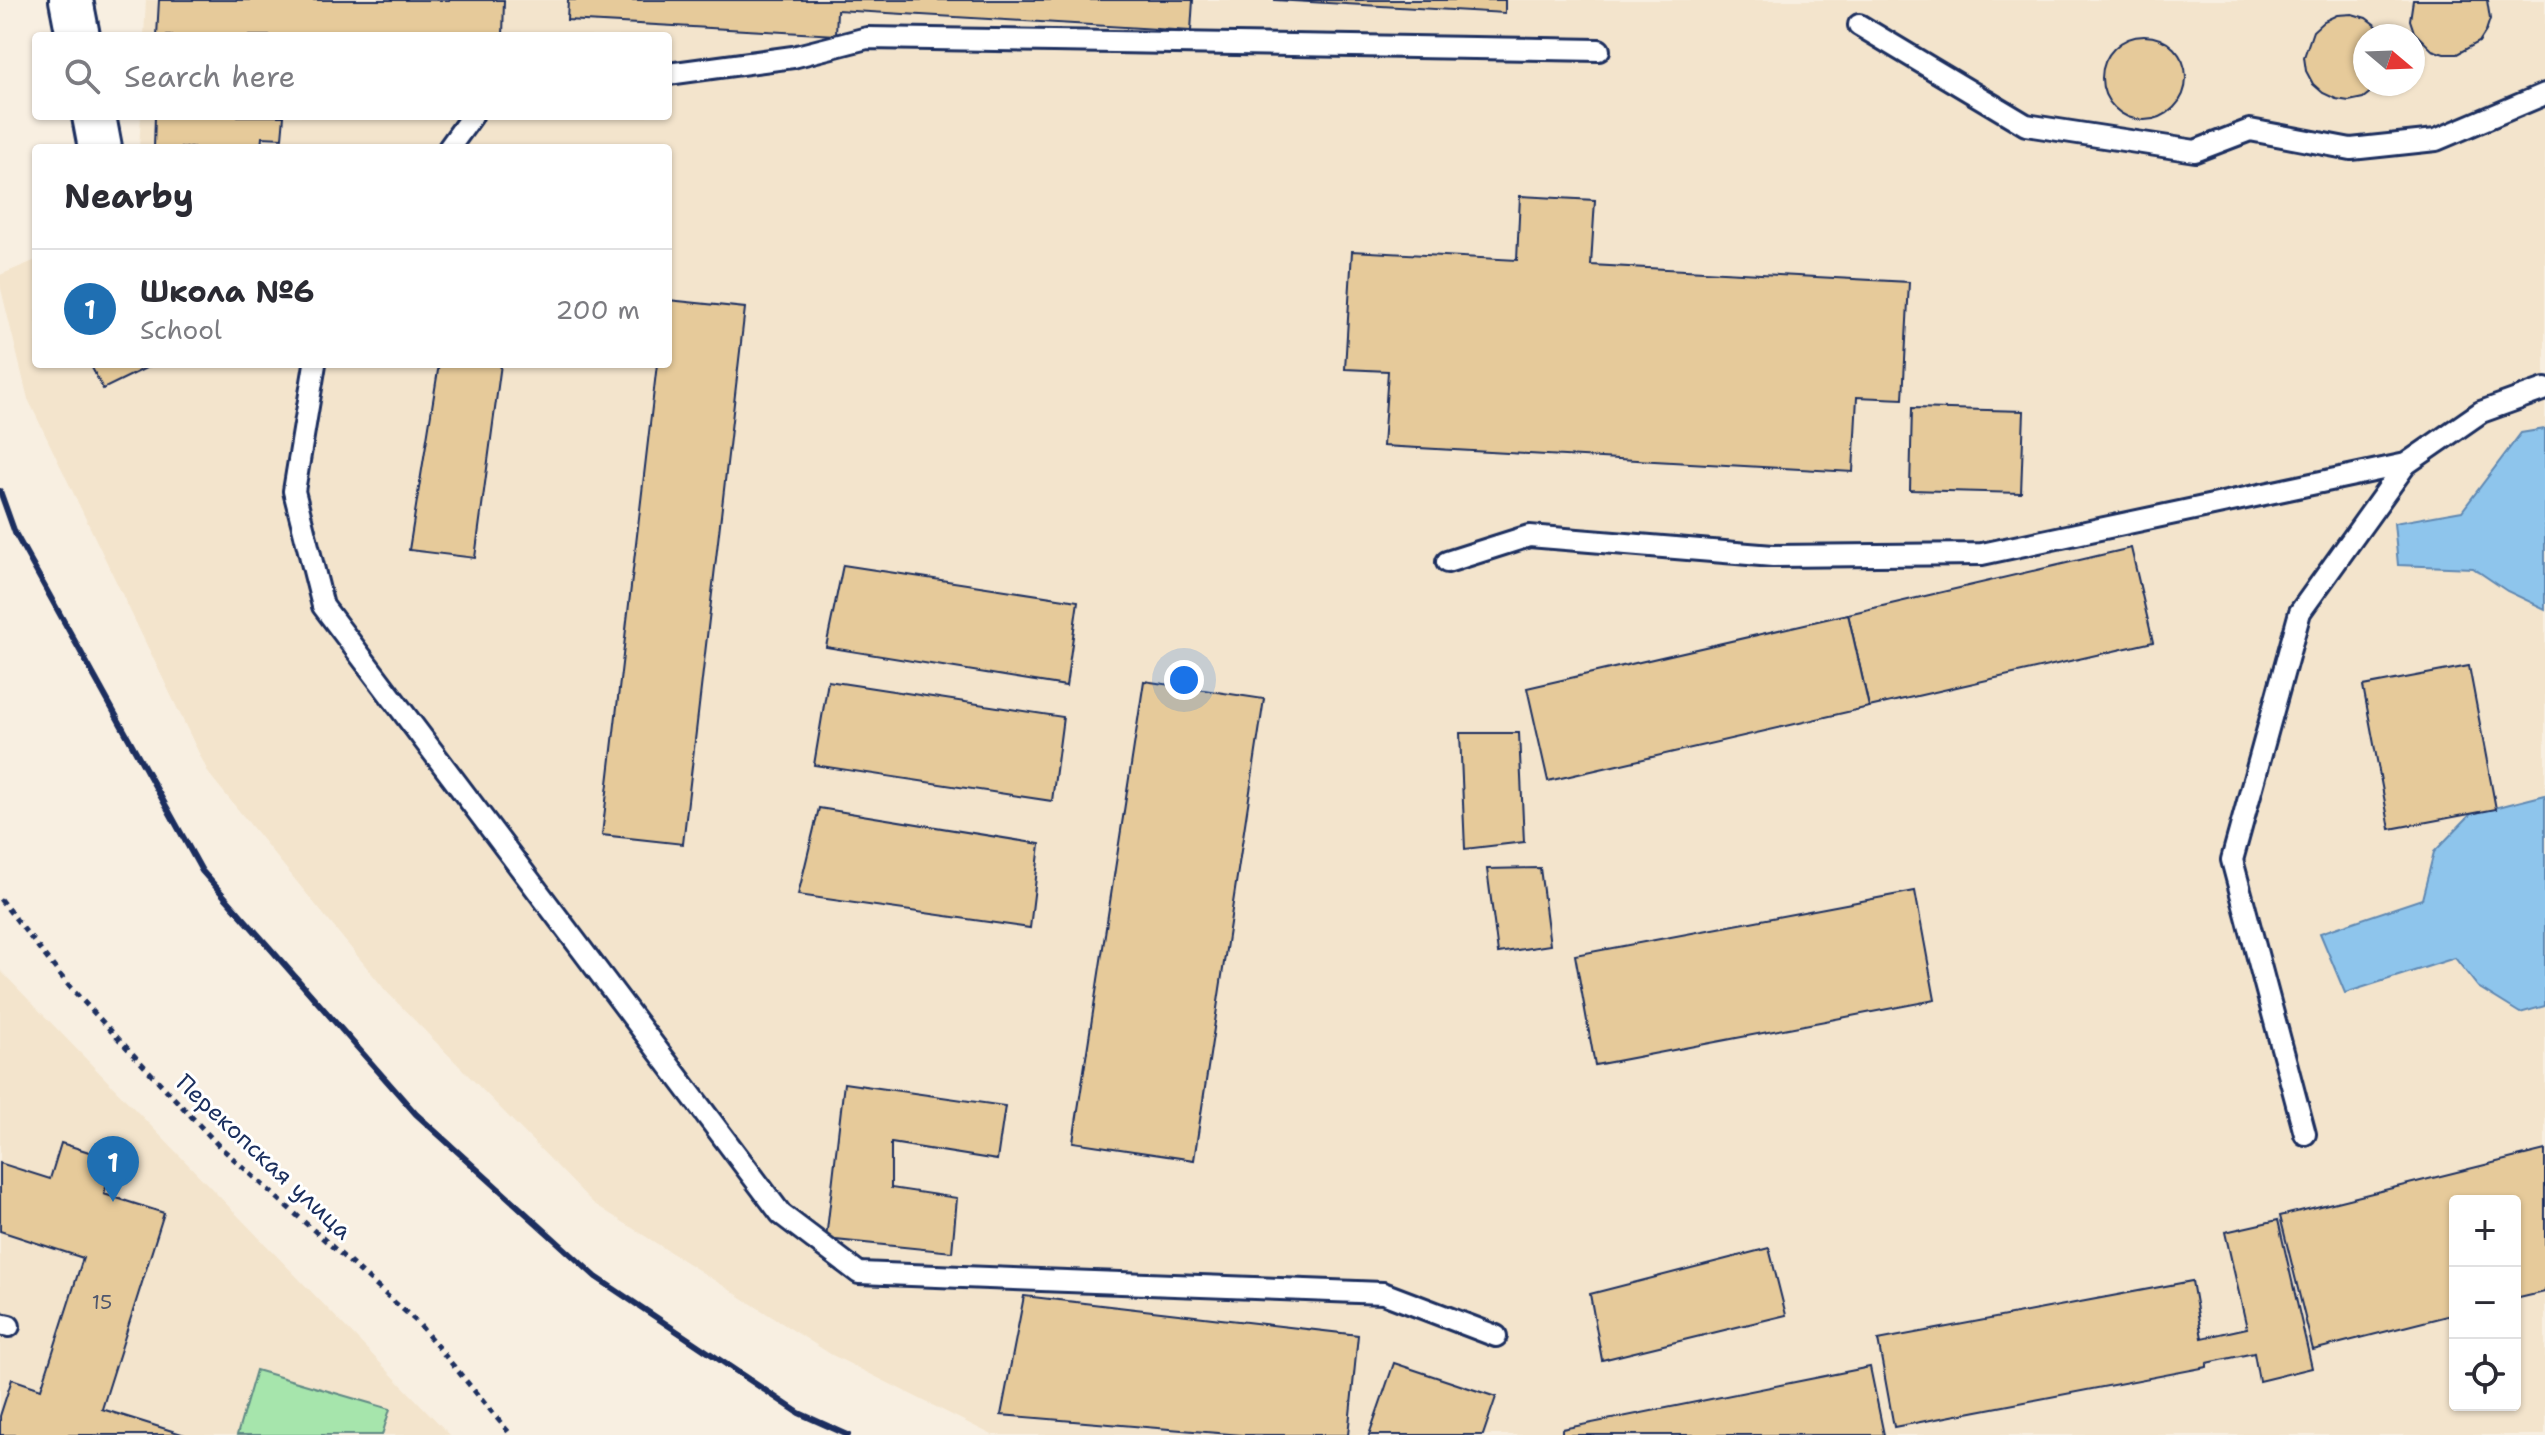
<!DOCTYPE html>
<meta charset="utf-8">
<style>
:root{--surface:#fff;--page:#f7f7f7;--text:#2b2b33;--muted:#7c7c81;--line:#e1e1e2;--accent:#1f6fb2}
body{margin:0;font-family:"Shantell Sans",sans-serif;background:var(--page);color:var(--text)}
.controls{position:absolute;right:24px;bottom:24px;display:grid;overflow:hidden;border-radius:8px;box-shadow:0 2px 6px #0004}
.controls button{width:72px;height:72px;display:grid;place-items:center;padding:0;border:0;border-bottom:2px solid var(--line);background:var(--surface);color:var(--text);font:40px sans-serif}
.compass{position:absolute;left:2353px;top:24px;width:72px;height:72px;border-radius:50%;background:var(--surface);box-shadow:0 2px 6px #0004;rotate:109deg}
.you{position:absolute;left:1184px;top:680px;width:28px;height:28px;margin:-20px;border:6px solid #fff;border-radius:50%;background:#1a73e8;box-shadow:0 0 0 12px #1a73e833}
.badge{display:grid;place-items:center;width:52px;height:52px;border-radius:50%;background:var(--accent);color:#fff;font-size:26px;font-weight:700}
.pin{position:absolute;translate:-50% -66px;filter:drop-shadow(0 2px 4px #0008)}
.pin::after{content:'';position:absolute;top:42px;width:28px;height:24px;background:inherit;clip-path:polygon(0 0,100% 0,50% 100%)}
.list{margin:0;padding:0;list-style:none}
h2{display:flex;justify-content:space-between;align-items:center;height:104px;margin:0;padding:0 32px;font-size:34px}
h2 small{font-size:26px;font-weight:400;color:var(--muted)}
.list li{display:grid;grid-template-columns:52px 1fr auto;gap:24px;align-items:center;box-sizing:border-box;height:120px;padding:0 32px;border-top:2px solid var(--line)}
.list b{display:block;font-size:30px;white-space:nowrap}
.list p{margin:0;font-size:26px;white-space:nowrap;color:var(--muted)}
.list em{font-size:26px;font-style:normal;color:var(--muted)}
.icon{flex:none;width:44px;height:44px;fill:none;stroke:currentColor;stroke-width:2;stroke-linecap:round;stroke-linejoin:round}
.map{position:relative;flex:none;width:2545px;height:1435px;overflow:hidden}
.search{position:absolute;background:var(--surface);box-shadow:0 2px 6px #0004;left:32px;top:32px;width:640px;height:88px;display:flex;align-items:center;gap:20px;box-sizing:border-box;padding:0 28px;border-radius:8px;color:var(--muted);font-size:30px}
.panel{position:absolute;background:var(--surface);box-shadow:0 2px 6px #0004;left:32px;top:144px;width:640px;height:224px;border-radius:8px}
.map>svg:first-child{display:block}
</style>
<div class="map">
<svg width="2545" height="1435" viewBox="0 0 2545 1435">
<rect width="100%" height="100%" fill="#f8efe1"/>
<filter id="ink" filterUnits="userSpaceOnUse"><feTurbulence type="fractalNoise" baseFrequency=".0125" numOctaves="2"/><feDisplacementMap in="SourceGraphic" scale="16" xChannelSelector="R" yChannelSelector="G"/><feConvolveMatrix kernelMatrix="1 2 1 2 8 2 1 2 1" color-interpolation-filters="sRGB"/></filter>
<g filter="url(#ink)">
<!-- built -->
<g fill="#f3e4cc" fill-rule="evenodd">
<path d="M146 0H2545V1435H992L832 1355 593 1203 386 991 209 774 28 399 0 285V275L36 260V364H668V148H139L141 116H668V36H144ZM2365 36H2413V84H2365ZM2455 1201H2515V1405H2455Z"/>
<path d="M0 970 450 1435H0Z"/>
</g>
<!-- green -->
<path fill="#a6e5ac" stroke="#608a85" stroke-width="2" d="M256 1370 390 1409 382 1435H237Z"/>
<!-- water -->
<g fill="#8ec5ec" stroke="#6089b3" stroke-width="2">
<path d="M2545 429V609L2507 591 2473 568 2398 565 2394 523 2462 511 2521 433Z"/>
<path d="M2545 795V1006L2520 1013 2478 987 2455 958 2345 993 2320 933 2422 899 2434 852 2471 814Z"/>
</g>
<!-- building -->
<g fill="#e6ca9a" stroke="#1b2f5e" stroke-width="2">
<path d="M159 0H504L503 36H157Z"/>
<path d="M568 0H1193L1191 31 837 10 836 35 567 20Z"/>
<path d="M1274 0H1505V13Z"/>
<path d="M2413 0H2487L2490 19 2486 31 2479 42 2457 54H2444L2432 50 2414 32 2410 20Z"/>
<path d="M2352 14 2366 18 2378 27 2385 36H2365V84H2381L2363 98 2349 101 2336 99 2323 93 2313 84 2306 71 2304 57 2313 31 2324 21 2337 15Z"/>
<circle cx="2144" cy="78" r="42"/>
<path d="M155 116H284L282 138 262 137 261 148H154Z"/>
<path d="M1520 196 1595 200 1591 265 1909 282 1903 399 1857 397 1853 472 1383 446 1388 371 1345 369 1352 251 1517 260Z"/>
<path d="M668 300 745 308 683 844 602 835 657 364H668Z"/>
<path d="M90 364H154L103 389Z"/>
<path d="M439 364H501L475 558 409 550Z"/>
<path d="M1912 408 2024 411 2021 493 1910 490Z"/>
<path d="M2131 548 2153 642 1869 707 1848 614Z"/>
<path d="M843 565 1078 601 1066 686 826 647Z"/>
<path d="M1848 614 1869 707 1548 781 1527 688Z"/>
<path d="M2469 666 2496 809 2390 829 2363 686Z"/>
<path d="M828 681 1063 717 1052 801 814 765Z"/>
<path d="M1144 681 1264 699 1194 1160 1073 1142Z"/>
<path d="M1460 733H1519L1524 842 1465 849Z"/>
<path d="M819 808 1040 844 1030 928 798 895Z"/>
<path d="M1540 868 1550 945 1498 953 1487 869Z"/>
<path d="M1915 891 1935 1000 1595 1065 1575 955Z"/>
<path d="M844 1083 1005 1106 997 1160 891 1143V1188L957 1198 952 1252 826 1239Z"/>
<path d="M61 1143 114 1160 104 1194 164 1213 102 1409 185 1435H0V1416L12 1379 41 1389 83 1258 0 1231V1163L50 1179Z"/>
<path d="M2545 1150V1292L2515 1299V1201H2455V1314L2313 1350 2280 1216Z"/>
<path d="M2278 1220 2312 1368 2259 1381 2254 1353 2207 1363V1367L1894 1427 1878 1340 2192 1281 2202 1338 2247 1328 2225 1232Z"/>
<path d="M1769 1248 1786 1315 1602 1360 1590 1294Z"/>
<path d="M1024 1296 1358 1335 1348 1435H1242L1001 1415Z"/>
<path d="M1394 1363 1496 1397 1483 1435H1369Z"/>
<path d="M1870 1367 1884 1435H1562V1429Z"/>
</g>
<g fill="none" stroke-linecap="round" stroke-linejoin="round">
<!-- service casing -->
<g stroke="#1b2f5e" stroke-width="26">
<g id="service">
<path d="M1859 25 2026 125 2195 151 2250 130 2351 149 2436 140 2545 94"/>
<path d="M668 74 793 57 867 38 1599 50"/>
<path d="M449 148 472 116"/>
<path d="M315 364 294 491 323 606 781 1214 859 1273 1383 1293 1496 1336"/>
<path d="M1447 562 1529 536 1773 556 1982 554 2406 464 2481 412 2545 389"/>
<path d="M2305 1134 2232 860 2300 612 2406 464"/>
<path d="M0 1324 9 1326"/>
</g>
</g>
<!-- minor casing -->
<g stroke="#1b2f5e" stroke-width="48">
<g id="minor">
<path d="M71 0 78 36"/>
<path d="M94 116 100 148"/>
</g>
</g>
<!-- path -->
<path stroke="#1b2f5e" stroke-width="5" stroke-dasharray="6 6" stroke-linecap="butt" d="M0 899 69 986 219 1146 418 1323 511 1435"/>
<!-- service -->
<use href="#service" stroke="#fff" stroke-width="20"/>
<!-- minor -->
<use href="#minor" stroke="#fff" stroke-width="42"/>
<!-- rail -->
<path stroke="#1b2f5e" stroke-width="6" d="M0 491 15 533 202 871 416 1114 596 1277 799 1413 848 1435"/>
</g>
</g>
<g text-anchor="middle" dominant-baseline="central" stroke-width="6" stroke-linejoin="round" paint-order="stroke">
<!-- number labels -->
<g font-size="20" fill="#4e566d">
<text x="102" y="1302">15</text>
</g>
<!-- street labels -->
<g font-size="24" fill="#1b2f5e" stroke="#fff">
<text transform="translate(264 1157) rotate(43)">Перекопская улица</text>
</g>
</g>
</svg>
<div class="controls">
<button>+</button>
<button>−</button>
<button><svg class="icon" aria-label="locate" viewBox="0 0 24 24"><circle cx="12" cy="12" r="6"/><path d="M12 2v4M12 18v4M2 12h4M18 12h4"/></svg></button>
</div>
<svg class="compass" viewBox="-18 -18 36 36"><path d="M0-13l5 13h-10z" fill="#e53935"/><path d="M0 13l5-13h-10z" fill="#7c7c81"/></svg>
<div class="you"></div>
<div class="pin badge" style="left:113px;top:1202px">1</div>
<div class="search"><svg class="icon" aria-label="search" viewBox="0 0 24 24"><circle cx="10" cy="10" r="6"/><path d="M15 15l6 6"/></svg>Search here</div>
<section class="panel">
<h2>Nearby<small></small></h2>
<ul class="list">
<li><span class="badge">1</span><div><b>Школа №6</b><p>School</p></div><em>200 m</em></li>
</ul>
</section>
</div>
